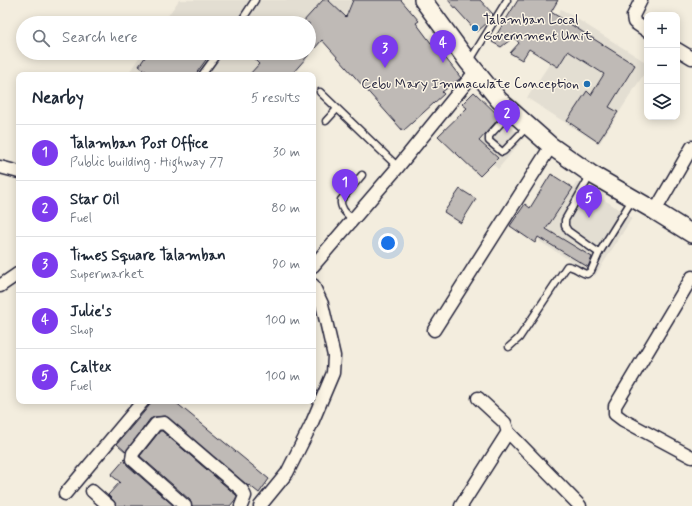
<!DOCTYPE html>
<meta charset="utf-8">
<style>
:root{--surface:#fff;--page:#f2f2f3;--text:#1f2937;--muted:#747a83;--line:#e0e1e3;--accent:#7c3aed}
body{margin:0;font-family:Mynerve,sans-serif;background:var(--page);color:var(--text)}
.controls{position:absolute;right:12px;top:12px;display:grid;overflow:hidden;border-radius:8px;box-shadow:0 2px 10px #0003}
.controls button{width:36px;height:36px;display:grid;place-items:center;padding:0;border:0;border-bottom:1px solid var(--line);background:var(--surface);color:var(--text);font:20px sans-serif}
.you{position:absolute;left:388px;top:243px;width:14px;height:14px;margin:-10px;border:3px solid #fff;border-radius:50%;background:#1a73e8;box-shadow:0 0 0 6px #1a73e833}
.badge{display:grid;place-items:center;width:26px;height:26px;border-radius:50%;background:var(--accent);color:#fff;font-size:13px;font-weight:700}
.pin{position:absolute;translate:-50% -33px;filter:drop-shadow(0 1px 2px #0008)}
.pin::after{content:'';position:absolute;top:21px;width:14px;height:12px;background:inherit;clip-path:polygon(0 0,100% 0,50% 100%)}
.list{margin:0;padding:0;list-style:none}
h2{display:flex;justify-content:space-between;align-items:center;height:52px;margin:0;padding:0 16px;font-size:17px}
h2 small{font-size:13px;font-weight:400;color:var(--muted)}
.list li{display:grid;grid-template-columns:26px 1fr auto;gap:12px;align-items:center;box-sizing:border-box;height:56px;padding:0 16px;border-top:1px solid var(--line)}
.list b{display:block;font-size:15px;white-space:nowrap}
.list p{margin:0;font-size:13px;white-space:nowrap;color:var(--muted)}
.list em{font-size:13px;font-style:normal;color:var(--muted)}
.icon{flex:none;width:22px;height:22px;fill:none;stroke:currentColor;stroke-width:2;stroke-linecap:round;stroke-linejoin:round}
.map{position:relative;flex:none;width:692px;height:506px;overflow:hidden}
.search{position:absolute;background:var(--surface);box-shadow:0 2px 10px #0003;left:16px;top:16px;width:300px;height:44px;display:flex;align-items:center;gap:10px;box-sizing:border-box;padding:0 14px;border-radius:22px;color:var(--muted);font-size:15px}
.panel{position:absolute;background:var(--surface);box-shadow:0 2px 10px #0003;left:16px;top:72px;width:300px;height:332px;border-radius:8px}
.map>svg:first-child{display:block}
</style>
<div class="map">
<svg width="692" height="506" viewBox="0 0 692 506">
<rect width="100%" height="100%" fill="#f3edde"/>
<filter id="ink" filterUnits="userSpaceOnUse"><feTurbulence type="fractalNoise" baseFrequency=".025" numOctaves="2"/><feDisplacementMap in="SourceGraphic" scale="8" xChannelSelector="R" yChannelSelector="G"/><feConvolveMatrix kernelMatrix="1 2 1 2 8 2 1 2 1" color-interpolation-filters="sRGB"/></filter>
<g filter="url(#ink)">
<!-- built -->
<g fill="#e3ded2">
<path d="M179 0H352L345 16 292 75H134L130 71 142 53H309V23H163Z"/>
<path d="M561 9 647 63V69L599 144 527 98 550 63 534 52Z"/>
<path d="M500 118 524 138 498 169 475 148Z"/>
<path d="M577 182 632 218 595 276 539 241Z"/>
</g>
<!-- building -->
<g fill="#bfbab6" stroke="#22223b">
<path d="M323 0H328L346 17 353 0H401L419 21 416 23 431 43 433 42 461 78 442 92 444 94 403 131 322 40 291 75H249L259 64 248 53H309V23H302Z"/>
<path d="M448 0H480L493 14 489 21 477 32Z"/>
<path d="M518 0H558L551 12 635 65 609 107 618 112 598 142 567 121 587 91 591 95 604 74 568 51 558 67 529 49 522 60 510 53 519 43 514 37 501 47 492 42Z"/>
<path d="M148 53H211L195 75H151L139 66Z"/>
<path d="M474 92 500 117 479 141 498 158 480 176 438 136 467 108 462 104Z"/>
<path d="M551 174 573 188 546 229 592 257 588 267 538 237 535 243 510 226 525 204 530 208Z"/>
<path d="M460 189 476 199 461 223 444 212Z"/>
<path d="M151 401H174L269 479 259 493 249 485 248 486 166 416 155 417 150 419 126 452 117 444 149 406Z"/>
<path d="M160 431H162L236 495 237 496 235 500 230 506H192L190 500 140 456Z"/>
<path d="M125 459 127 465 174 506H116L114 501 108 495 120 482 111 475Z"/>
</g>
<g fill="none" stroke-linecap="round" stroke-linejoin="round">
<!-- service casing -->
<g stroke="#22223b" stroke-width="9">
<g id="service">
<path d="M240 23 255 0"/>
<path d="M469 62 507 0"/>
<path d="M202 75 218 53"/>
<path d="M320 92 398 167"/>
<path d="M510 113 489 136V141L502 152 504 151 527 127"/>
<path d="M326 121 337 109"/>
<path d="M590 176 565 220V226L568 231 599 253"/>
<path d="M353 220C347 214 340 209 341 200L362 175"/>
<path d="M509 347 519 338 567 266C575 266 580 273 587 274L591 271 599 253 632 200"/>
</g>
</g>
<!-- minor casing -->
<g stroke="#22223b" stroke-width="15">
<g id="minor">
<path d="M641 0 633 16 634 22 647 31"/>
<path d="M677 49 692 58"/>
<path d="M0 167 19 172"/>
<path d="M655 211 692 147"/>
<path d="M313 266 398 167 475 72"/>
<path d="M692 277 615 406V414L623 420 692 457"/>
<path d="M0 286 19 273"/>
<path d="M434 330 551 146"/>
<path d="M478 398 505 423 508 432 580 506"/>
<path d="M92 491 109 506"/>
<path d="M65 494 143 401"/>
<path d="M185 506 132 459 133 453 156 424 164 423 242 490 245 496 241 506"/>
<path d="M260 506 287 473 311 425 333 373 334 356 322 304 313 285"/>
<path d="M461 506 508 432"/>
</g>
</g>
<!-- secondary casing -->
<g stroke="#22223b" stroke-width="20">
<path id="secondary" d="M423 0 469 63 499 100 551 146 591 174 655 211 692 234"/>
</g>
<!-- service -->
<use href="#service" stroke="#fcf5e5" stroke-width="6"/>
<!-- minor -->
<use href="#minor" stroke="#fcf5e5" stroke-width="12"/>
<!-- secondary -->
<use href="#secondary" stroke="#fcf5e5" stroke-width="17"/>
</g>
</g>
<!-- markers -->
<g fill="#1f6fb2" stroke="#fcf5e5" stroke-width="1.5">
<circle cx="475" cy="28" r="4"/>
<circle cx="587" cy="84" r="4"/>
</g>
<g text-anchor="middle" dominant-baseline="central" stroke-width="3" stroke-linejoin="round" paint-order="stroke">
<!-- poi labels -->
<g font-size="14" fill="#22223b" stroke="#fcf5e5" text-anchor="start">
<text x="483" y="20">Talamban Local<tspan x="483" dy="16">Government Unit</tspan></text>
<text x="579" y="84" text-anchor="end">Cebu Mary Immaculate Conception</text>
</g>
</g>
</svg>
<div class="controls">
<button>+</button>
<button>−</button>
<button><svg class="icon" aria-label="layers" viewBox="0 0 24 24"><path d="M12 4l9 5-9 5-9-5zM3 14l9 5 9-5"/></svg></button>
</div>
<div class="you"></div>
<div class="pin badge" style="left:345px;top:202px">1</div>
<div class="pin badge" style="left:507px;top:133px">2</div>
<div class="pin badge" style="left:385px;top:68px">3</div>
<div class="pin badge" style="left:443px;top:63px">4</div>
<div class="pin badge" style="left:589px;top:218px">5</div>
<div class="search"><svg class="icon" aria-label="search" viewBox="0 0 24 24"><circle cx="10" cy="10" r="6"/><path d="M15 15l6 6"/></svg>Search here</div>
<section class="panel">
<h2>Nearby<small>5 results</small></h2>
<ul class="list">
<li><span class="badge">1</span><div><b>Talamban Post Office</b><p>Public building · Highway 77</p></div><em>30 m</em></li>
<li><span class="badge">2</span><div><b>Star Oil</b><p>Fuel</p></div><em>80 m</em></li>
<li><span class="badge">3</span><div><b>Times Square Talamban</b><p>Supermarket</p></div><em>90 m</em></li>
<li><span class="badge">4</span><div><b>Julie's</b><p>Shop</p></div><em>100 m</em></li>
<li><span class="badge">5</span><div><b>Caltex</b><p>Fuel</p></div><em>100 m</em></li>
</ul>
</section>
</div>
